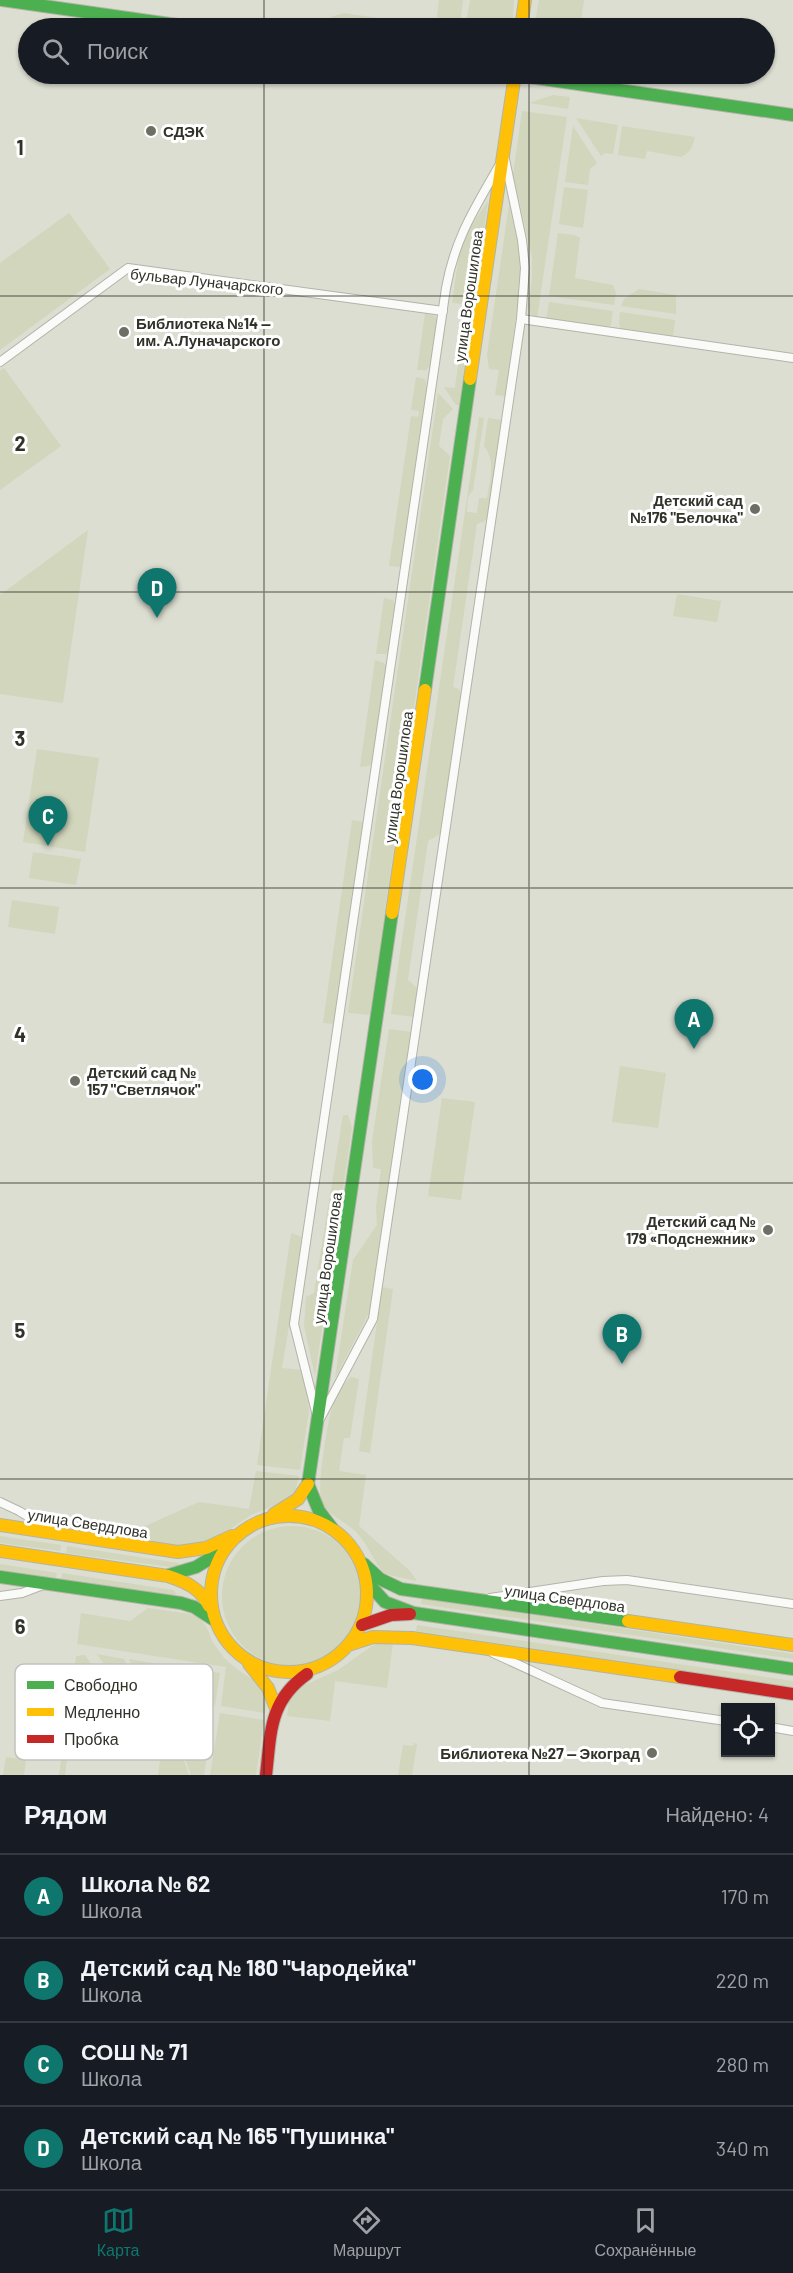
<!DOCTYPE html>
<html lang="ru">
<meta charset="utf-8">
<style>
:root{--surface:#171b24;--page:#242831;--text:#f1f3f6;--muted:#9ea1a6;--line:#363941;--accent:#0f766e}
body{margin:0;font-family:Barlow,sans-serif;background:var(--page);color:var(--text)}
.controls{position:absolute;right:18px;bottom:18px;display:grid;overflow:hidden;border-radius:0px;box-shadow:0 2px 4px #0004}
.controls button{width:54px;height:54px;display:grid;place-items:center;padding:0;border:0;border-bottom:2px solid var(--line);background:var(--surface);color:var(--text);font:30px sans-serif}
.you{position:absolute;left:423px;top:1080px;width:21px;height:21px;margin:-15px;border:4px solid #fff;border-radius:50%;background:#1a73e8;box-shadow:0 0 0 9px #1a73e833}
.badge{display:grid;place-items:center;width:39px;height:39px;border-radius:50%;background:var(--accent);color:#fff;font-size:20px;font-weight:700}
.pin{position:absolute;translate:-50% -50px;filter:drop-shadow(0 2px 3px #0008)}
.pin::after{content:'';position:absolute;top:32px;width:21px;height:18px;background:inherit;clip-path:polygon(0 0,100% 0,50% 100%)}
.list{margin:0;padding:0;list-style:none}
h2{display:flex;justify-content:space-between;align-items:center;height:78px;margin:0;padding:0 24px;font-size:26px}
h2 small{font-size:20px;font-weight:400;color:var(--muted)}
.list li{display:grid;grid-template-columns:39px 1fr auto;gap:18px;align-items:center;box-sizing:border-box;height:84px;padding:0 24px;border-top:2px solid var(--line)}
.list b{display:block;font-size:22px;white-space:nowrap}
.list p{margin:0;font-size:20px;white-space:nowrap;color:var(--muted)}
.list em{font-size:20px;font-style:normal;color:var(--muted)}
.icon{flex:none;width:33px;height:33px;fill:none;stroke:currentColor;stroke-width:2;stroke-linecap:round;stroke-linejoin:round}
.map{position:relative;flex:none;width:793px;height:1775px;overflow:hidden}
.search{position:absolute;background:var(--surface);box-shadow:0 2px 4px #0004;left:18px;right:18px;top:18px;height:66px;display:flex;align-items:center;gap:15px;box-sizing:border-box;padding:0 21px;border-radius:33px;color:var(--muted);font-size:22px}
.sheet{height:414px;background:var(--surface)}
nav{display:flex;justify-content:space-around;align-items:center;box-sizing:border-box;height:84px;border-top:2px solid var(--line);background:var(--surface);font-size:16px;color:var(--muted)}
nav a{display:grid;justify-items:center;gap:3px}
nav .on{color:var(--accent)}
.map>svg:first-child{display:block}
</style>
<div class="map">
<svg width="793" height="1775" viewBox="0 0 793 1775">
<rect width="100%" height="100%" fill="#dcded1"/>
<!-- green -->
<g fill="#d2d6bc">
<path d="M439 0H463L460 24 437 17Z"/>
<path d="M470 0H514L512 28H465Z"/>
<path d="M539 0H584L580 28H534Z"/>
<path d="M344 13 410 23 417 28H327L331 17Z"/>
<path d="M553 95 570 97 568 109 529 103Z"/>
<path d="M522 111 567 117 537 318 531 315 529 307 532 278V256L513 174Z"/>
<path d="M576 118 618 125 613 154 605 153 601 156Z"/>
<path d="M573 126 597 163 590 169 588 185 565 182Z"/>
<path d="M622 126 695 137C693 146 690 153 681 157L647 151 645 159 618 155Z"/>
<path d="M564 187 588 190 583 228 559 224Z"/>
<path d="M488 201 459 405H456L444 387 455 388 466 304 452 303 459 255 471 226Z"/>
<path d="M509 205 518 245 521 278 505 396 495 395 499 370 489 369 487 355Z"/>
<path d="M69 213 110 269 0 350V263Z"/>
<path d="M558 233 574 235 580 238 575 278 613 285 616 293 614 305 549 296Z"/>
<path d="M639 289 676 295V314L621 306 624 299Z"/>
<path d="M549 302 613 311 611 325 605 328 546 320Z"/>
<path d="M620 312 675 320 673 336 671 337 621 330 619 323Z"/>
<path d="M425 313 435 316 437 321 431 365 426 370H417Z"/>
<path d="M4 368 61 446 0 490V371Z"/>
<path d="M416 377 425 379 427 388 401 567 389 566 411 416 418 417 419 411 411 410Z"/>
<path d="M438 393 453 409 443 419 439 446 450 456 370 1015 348 1013Z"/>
<path d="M479 417 484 418 473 490 468 497 467 512 477 513 479 498H487C490 481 496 460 484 446L488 418 502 420 488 515 485 521 477 524 453 687 459 689 461 694 442 833 428 841 408 980 419 990 414 1017 391 1014Z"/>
<path d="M88 530 63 703 0 694V595Z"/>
<path d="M677 594 721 601 717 622 673 616Z"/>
<path d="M384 598 393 600 395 605 388 651 386 654H376Z"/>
<path d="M375 660 384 663 387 667 372 763 369 766 360 767Z"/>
<path d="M37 749 99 758 85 852 23 842Z"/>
<path d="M352 820 363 822 334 1024 323 1023Z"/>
<path d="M33 852 81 859 76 885 29 878Z"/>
<path d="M12 900 59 907 55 934 8 927Z"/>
<path d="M389 1029 412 1032 369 1313 335 1378 353 1260 377 1225 376 1207 381 1169 373 1168 372 1141Z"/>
<path d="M620 1066 666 1073 658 1128 612 1122Z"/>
<path d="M442 1098 475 1102 461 1200 428 1196Z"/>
<path d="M343 1115H348L352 1128 315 1376 304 1326 306 1297 314 1293Z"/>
<path d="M291 1233 302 1237 303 1244 282 1368 304 1370 309 1411 300 1470 257 1465Z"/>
<path d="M382 1287 393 1289 370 1453 359 1451Z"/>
<path d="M352 1377 359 1379 350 1438H344L339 1471 366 1475 359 1526 410 1571 417 1581 385 1574C373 1562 369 1545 357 1533 347 1522 329 1516 322 1503 316 1490 327 1427 331 1412 334 1401 343 1382 352 1377Z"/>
<path d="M256 1471 299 1476 295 1492 290 1499 251 1515 214 1540 192 1548 161 1545 134 1531 199 1502 249 1509Z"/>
<circle cx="292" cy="1596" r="70"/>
<path d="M0 1536 61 1545 60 1551 0 1543Z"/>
<path d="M67 1546 178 1563 182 1567 177 1568 66 1553Z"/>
<path d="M0 1564 57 1573 56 1578 0 1570Z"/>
<path d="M62 1573 173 1590 177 1594 172 1595 61 1580Z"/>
<path d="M422 1598 793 1654V1659L421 1604Z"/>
<path d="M148 1608 190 1614 200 1618 207 1628 212 1641 224 1658 238 1670 263 1686 267 1697 265 1713 221 1706 226 1667 77 1644 81 1613 130 1621Z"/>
<path d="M417 1625 793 1681V1687L416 1631Z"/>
<path d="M383 1642 393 1643 387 1688 335 1681 330 1721 287 1716 289 1701 298 1688 338 1670 372 1646Z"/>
<path d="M97 1654 124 1659 134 1683 114 1679Z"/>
<path d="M85 1655 114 1695 110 1698 107 1694 76 1691 65 1775H59L76 1656Z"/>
<path d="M129 1659 165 1665 161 1687 139 1684Z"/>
<path d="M172 1666 220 1673 215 1705 167 1698Z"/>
<path d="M166 1706 214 1713 204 1775H191Z"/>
<path d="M220 1713 264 1720 256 1775H210Z"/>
<path d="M169 1717 189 1775H158L165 1724Z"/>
<path d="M414 1743 417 1744 412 1775H398L403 1745 413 1746Z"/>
<path d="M6 1757 26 1760 24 1775H3Z"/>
</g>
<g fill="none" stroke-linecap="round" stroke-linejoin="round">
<!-- street casing -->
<g stroke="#b2b4a9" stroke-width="10">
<g id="street">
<path d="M521 319 793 358"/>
<path d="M0 362 128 268 443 311"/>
<path d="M316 1412 294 1324 446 288C455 238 475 208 500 164"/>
<path d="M320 1419 373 1319 521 319 525 268 522 240 505 159"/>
<path d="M0 1502 19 1511 52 1531"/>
<path d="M0 1596 22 1593 43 1585"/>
<path d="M490 1598 603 1581 627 1580 793 1604"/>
<path d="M493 1653 602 1703 726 1721"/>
<path d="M770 1727 793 1731"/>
</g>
</g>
<!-- fast casing -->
<g stroke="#b2b4a9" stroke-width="14">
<g id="fast">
<path d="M2 0 198 28"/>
<path d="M508 74 793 115"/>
<path d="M425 690 470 379"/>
<path d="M332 1528 319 1511 308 1484 392 913"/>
<path d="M364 1564 380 1579 401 1589 628 1621"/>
<path d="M169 1575 196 1567 221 1552"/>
<path d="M0 1577 181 1603 194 1607 214 1620"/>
<path d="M368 1583 385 1602 414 1613 793 1669"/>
</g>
</g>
<!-- slow casing -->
<g stroke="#b2b4a9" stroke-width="14">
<g id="slow">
<path d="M521 28 525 0"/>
<path d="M470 379 515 74"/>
<path d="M392 913 425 690"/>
<path d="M274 1514 298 1499 308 1484"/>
<circle cx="289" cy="1594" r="78"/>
<path d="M0 1525 178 1552 206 1548 232 1536"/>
<path d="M0 1551 168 1576C186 1582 200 1588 209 1606"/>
<path d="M628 1621 793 1645"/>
<path d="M351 1644 373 1637 412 1638 680 1677"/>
<path d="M249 1664 268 1688 275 1706"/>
</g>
</g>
<!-- jam casing -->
<g stroke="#b2b4a9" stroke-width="14">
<g id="jam">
<path d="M362 1625 391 1615 410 1614"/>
<path d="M680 1677 793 1694"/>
<path d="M266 1775C271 1732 269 1701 307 1674"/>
</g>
</g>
<!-- street -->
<use href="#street" stroke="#fafaf8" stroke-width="8"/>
<!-- fast -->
<use href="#fast" stroke="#4caf50" stroke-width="12"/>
<!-- slow -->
<use href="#slow" stroke="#ffc107" stroke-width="12"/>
<!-- jam -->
<use href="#jam" stroke="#c62828" stroke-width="12"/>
</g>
<!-- grid -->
<path fill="none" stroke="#313229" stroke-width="1.5" stroke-opacity="0.55" d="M264 0V28M529 0V28M264 74V1775M529 74V1775M0 296H793M0 592H793M0 888H793M0 1183H793M0 1479H793"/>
<!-- markers -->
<g fill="#6d6e64" stroke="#fff" stroke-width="2">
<circle cx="151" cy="131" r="6"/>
<circle cx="124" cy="332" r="6"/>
<circle cx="755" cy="509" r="6"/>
<circle cx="75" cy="1081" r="6"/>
<circle cx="768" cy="1230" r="6"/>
<circle cx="652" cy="1753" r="6"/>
</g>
<g text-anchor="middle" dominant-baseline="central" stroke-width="6" stroke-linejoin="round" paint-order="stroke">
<!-- poi labels -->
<g font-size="15" font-weight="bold" fill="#313229" stroke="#fff" text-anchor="start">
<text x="163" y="131">СДЭК</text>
<text x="136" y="323">Библиотека №14 —<tspan x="136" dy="17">им. А.Луначарского</tspan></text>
<text x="743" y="500" text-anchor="end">Детский сад<tspan x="743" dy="17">№176 "Белочка"</tspan></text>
<text x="87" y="1072">Детский сад №<tspan x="87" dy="17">157 "Светлячок"</tspan></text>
<text x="756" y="1221" text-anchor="end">Детский сад №<tspan x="756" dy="17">179 «Подснежник»</tspan></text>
<text x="640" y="1753" text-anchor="end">Библиотека №27 — Экоград</text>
</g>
<!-- street labels -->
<g font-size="15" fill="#313229" stroke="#fff">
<text transform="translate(207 281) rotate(6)">бульвар Луначарского</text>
<text transform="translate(468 296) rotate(-82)">улица Ворошилова</text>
<text transform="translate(398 777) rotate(-82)">улица Ворошилова</text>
<text transform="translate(327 1258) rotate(-82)">улица Ворошилова</text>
<text transform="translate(88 1523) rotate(9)">улица Свердлова</text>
<text transform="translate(565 1598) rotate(8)">улица Свердлова</text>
</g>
</g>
<!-- legend -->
<rect x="15" y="1664" width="198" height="96" rx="9" fill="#fff" stroke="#c1c2bf" stroke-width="1.5"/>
<rect x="27" y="1681" width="27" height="8" fill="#4caf50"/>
<rect x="27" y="1708" width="27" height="8" fill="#ffc107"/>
<rect x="27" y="1735" width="27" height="8" fill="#c62828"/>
<g font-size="16" fill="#313229">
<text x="64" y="1691">Свободно</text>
<text x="64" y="1718">Медленно</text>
<text x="64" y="1745">Пробка</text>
</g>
<g font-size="20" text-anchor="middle" font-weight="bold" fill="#313229" stroke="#fff" stroke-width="6" stroke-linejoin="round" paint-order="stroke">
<text x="20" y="155">1</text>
<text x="20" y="451">2</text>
<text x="20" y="746">3</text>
<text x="20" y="1042">4</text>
<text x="20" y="1338">5</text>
<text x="20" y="1634">6</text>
</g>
</svg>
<div class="controls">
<button><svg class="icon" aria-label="locate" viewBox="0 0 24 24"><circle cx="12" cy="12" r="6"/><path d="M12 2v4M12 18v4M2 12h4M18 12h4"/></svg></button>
</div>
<div class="you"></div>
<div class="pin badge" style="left:694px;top:1049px">A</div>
<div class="pin badge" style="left:622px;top:1364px">B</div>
<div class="pin badge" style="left:48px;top:846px">C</div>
<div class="pin badge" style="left:157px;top:618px">D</div>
<div class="search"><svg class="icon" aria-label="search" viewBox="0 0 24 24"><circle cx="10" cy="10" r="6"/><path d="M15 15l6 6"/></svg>Поиск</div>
</div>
<section class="sheet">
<h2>Рядом<small>Найдено: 4</small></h2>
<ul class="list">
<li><span class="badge">A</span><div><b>Школа № 62</b><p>Школа</p></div><em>170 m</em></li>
<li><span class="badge">B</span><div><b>Детский сад № 180 &quot;Чародейка&quot;</b><p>Школа</p></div><em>220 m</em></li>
<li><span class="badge">C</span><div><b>СОШ № 71</b><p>Школа</p></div><em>280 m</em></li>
<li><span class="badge">D</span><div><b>Детский сад № 165 &quot;Пушинка&quot;</b><p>Школа</p></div><em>340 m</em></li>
</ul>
</section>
<nav>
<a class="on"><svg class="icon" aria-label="map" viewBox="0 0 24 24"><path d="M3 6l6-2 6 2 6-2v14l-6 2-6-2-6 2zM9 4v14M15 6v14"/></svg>Карта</a>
<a><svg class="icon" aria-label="directions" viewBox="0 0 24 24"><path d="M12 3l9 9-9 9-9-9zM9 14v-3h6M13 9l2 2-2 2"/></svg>Маршрут</a>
<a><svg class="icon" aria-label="saved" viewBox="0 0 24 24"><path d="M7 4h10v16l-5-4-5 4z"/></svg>Сохранённые</a>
</nav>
